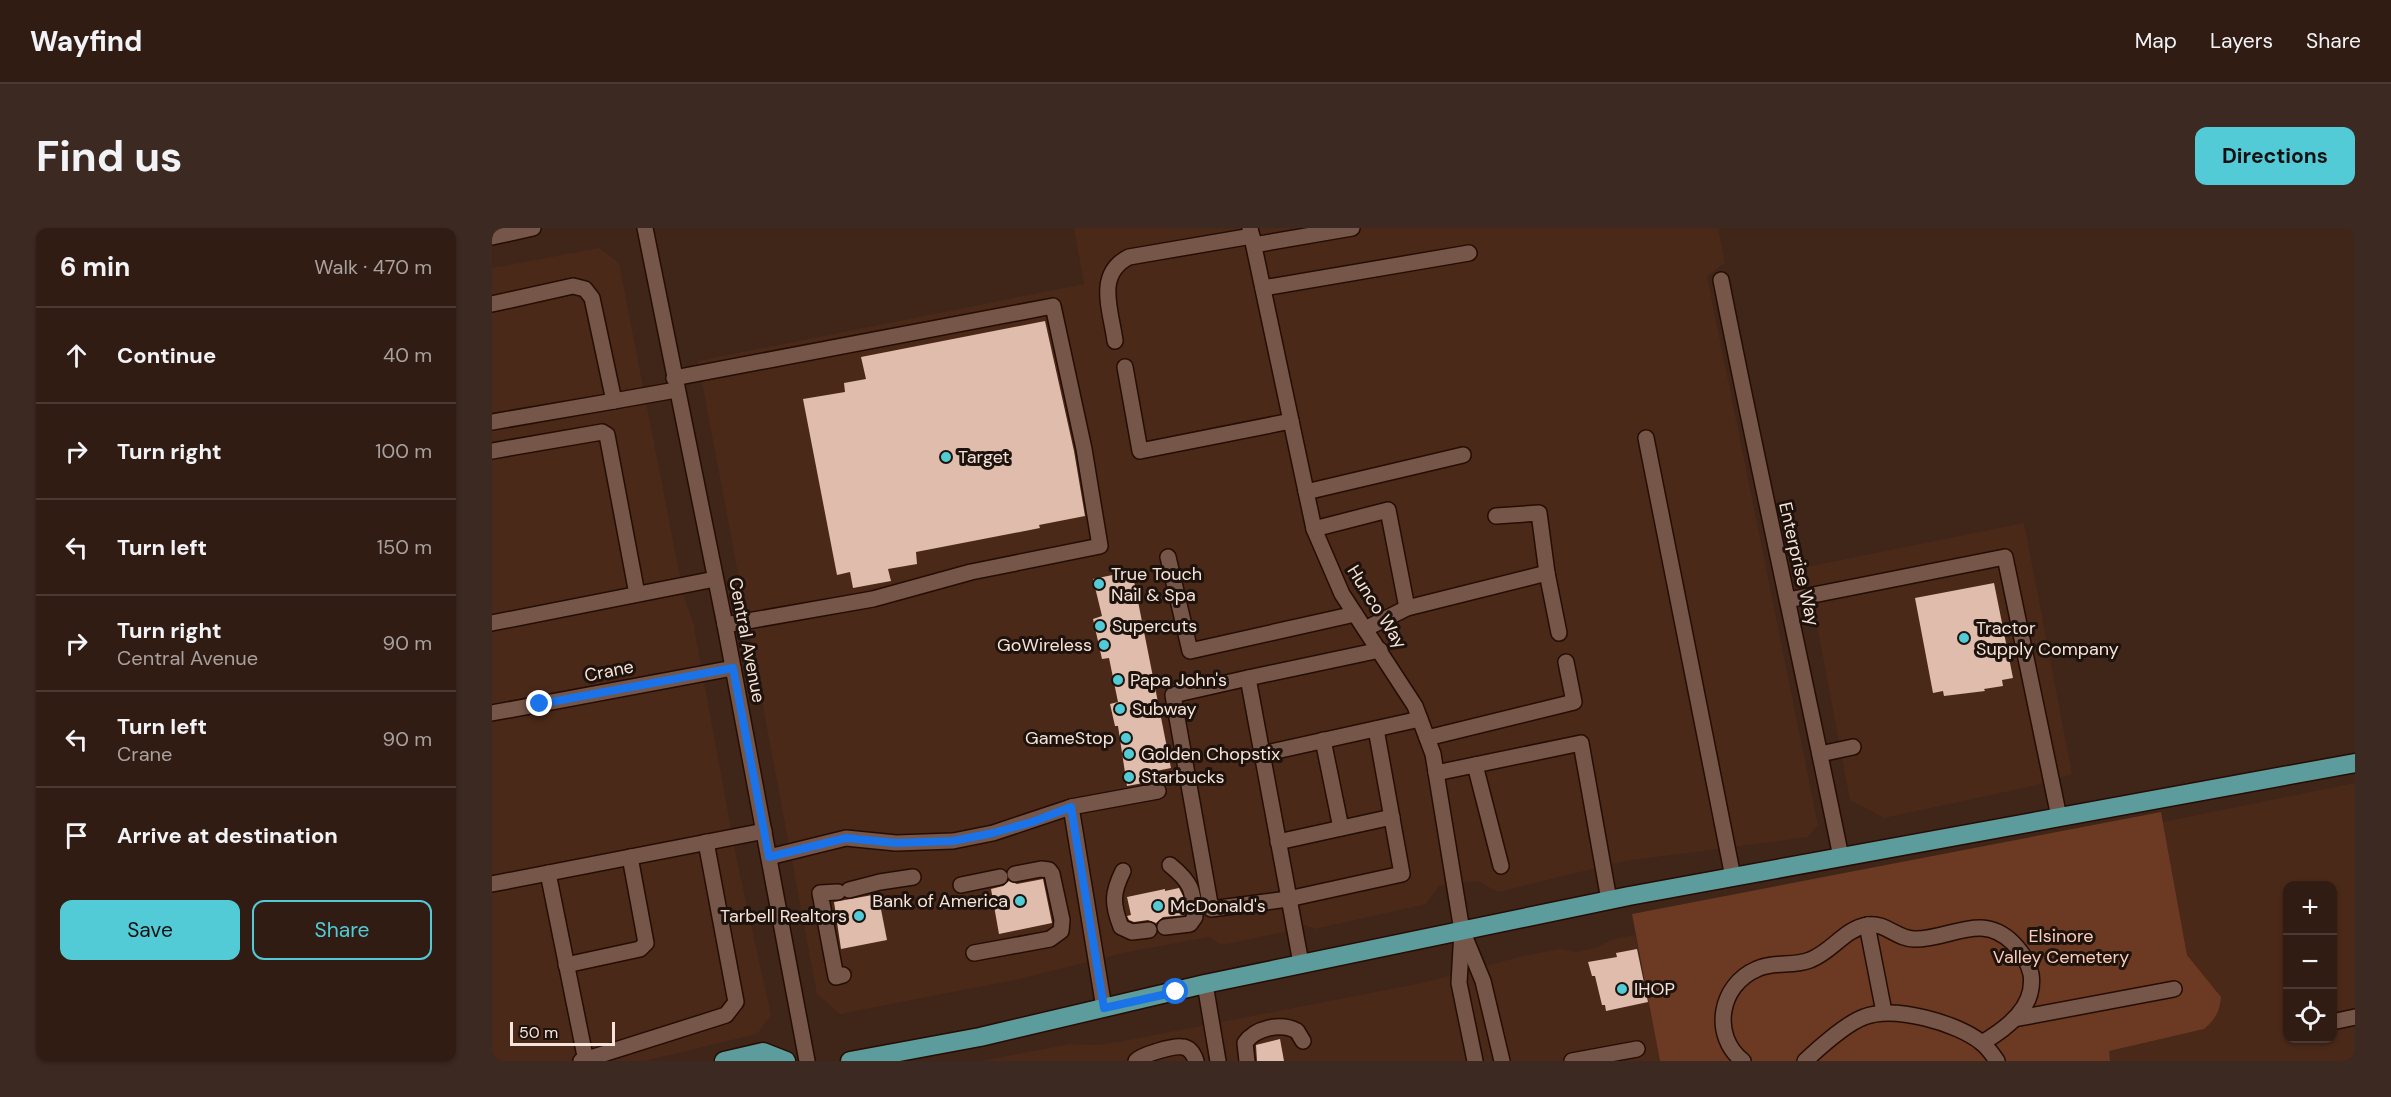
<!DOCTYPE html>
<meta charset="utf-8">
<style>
:root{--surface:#301c13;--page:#3c2921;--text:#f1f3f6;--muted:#a8a1a0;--line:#4b3a33;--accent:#52cbd7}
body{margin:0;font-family:"DM Sans",sans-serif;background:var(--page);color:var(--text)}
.controls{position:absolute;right:18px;bottom:18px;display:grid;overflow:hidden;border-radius:12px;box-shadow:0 2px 4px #0004}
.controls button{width:54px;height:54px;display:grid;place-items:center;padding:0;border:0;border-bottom:2px solid var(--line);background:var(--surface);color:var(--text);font:30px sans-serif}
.scale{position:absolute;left:18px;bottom:15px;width:105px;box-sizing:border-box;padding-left:6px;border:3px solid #f6e4db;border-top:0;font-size:16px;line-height:21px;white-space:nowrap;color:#f6e4db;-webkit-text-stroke:4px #1e120c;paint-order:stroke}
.stop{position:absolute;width:18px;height:18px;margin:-14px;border:4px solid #1a73e8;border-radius:50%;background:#fff}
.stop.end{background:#1a73e8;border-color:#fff;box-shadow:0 2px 6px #0008}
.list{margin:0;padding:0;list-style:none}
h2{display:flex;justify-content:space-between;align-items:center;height:78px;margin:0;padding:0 24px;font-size:26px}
h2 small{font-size:20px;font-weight:400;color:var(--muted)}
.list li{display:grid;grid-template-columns:39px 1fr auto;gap:18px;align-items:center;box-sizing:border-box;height:96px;padding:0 24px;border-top:2px solid var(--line)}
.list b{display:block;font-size:22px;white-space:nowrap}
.list p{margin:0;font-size:20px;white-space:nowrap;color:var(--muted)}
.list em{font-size:20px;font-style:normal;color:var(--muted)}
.actions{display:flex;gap:12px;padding:18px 24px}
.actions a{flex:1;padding:14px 0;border:2px solid var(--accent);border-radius:12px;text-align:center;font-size:21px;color:var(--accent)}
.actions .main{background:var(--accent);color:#111}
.icon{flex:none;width:33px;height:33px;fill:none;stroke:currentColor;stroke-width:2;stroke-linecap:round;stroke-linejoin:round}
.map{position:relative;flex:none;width:1863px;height:833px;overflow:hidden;border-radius:12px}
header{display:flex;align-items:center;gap:36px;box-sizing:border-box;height:84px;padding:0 30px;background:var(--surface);border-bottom:2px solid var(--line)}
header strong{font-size:28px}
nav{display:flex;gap:33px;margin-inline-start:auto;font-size:21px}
.intro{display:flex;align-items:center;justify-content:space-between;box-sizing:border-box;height:144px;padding:0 36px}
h1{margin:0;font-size:42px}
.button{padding:15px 27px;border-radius:12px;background:var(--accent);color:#111;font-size:21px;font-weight:700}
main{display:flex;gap:36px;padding:0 36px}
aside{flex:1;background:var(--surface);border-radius:12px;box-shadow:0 2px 4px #0004}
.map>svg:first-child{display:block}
</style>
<header>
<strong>Wayfind</strong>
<nav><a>Map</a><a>Layers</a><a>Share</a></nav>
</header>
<div class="intro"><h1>Find us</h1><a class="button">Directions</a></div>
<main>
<aside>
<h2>6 min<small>Walk · 470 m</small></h2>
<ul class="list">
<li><svg class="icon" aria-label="ahead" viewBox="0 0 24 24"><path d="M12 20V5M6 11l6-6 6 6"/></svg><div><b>Continue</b></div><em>40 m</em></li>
<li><svg class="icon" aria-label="right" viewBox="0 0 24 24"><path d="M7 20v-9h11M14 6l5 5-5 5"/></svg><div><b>Turn right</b></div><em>100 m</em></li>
<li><svg class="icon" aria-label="left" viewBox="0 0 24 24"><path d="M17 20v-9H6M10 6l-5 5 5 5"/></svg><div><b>Turn left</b></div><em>150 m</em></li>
<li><svg class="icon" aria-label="right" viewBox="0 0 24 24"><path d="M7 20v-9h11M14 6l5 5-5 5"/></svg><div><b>Turn right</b><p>Central Avenue</p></div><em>90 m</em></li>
<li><svg class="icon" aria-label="left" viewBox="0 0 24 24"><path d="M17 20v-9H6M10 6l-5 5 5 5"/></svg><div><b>Turn left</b><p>Crane</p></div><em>90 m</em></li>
<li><svg class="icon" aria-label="arrive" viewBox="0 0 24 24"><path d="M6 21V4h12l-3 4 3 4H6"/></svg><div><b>Arrive at destination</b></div></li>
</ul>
<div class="actions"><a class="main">Save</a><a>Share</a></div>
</aside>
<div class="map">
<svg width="1863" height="833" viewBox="0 0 1863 833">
<rect width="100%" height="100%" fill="#402519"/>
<!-- built -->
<g fill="#4a2919" fill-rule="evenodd">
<path d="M582 0H1226L1233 35 1215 48 1326 597 1316 609 1133 633 1006 664 986 653 947 658 934 676 823 701 813 697 792 704 730 717 717 709 631 725 532 750 348 786 325 766 206 133 592 56Z"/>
<path d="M107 20 127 35 192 369 201 394 245 633 279 787 265 806 153 833H0V40Z"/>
<path d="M1532 295 1580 546 1545 557 1392 590 1358 572 1314 339Z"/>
<path d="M1863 555V833H1618L1616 823 1712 801 1728 780 1729 769 1695 727 1671 594ZM1796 658H1840V810H1796Z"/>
<path d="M1143 707 1168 833H488L579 816 605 817 631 813 930 755 1027 729 1067 721 1084 724 1103 720 1122 711Z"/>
</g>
<!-- green -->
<path fill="#6c3a23" d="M1669 584 1695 727 1729 769C1728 784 1723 791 1712 801L1617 823 1618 833H1168L1140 686Z"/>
<!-- building -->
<g fill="#dfbcac">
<path d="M553 93 582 223 593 288 547 297 548 300 424 324 425 336 396 341 399 353 361 360 358 344 345 347 311 171 353 164 352 155 374 151 369 129Z"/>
<path d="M640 343 679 540 649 546 651 555 635 558 626 498H623L618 476 626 474 617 430 610 431 601 391 610 388 601 351Z"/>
<path d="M1502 355 1521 450 1510 452 1511 458 1492 461 1493 463 1452 468 1451 463 1441 465 1423 370Z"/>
<path d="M551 651 560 695 507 706 499 661 511 658 517 653 525 656Z"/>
<path d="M687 660 691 668 693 687 671 689 664 695 656 692 642 694 637 692 635 688 639 687 635 669 673 661V663Z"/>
<path d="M386 666 395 712 349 721 342 674Z"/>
<path d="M1145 721 1156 774 1114 783 1113 777H1110L1103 748H1100L1096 734 1125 729 1124 725Z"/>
<path d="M788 811 792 833H765L764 817Z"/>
</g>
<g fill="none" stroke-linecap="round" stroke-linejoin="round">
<!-- minor casing -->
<g stroke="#260d03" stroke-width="18">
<g id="minor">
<path d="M153 0 233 397 315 833"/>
<path d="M758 0 822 301 850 366 923 478 941 526 970 703 967 755 983 833"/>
<path d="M0 9 41 0"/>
<path d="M762 17 860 0"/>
<path d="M1229 52C1267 245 1310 437 1349 629"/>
<path d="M771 60 977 25"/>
<path d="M0 76 81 58 93 61 100 70 122 173 184 162"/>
<path d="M623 113C619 82 603 46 637 29L760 8"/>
<path d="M633 139 648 223 799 193"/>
<path d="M182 150 561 78 592 221 608 318 479 344 381 371 233 397"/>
<path d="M0 194 122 173"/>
<path d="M1154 210 1241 649"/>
<path d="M0 223 110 204 115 207 145 366"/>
<path d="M814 264 971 227"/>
<path d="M822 301 896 282 915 380"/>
<path d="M676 329 698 423 863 386"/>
<path d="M1055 345 1067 405"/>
<path d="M1296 372 1513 329 1567 589"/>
<path d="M0 395 223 351"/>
<path d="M873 401 915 380 1055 345 1047 285 1004 288"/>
<path d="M756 450 681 467 719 681 796 671 910 646 884 501"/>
<path d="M0 485 241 440"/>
<path d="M935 510 1082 474 1074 434"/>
<path d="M831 512 849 600"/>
<path d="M770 526 928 491"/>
<path d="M1328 526 1361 519"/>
<path d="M983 537 1009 638"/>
<path d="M944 545 1089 515 1117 672"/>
<path d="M579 579 612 780"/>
<path d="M786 614 900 589"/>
<path d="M277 629 354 610 404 615 461 613 501 605 579 579 666 563"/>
<path d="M631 643C620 665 620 676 629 699L640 704 657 702"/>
<path d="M56 645 94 833"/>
<path d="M0 656 272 603"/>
<path d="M469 657 508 649"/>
<path d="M357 662 388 654 421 649"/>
<path d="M346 664 328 665 344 749 351 747"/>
<path d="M1375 697 1392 784"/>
<path d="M673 699 698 696 703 689C701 662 700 655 678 637"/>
<path d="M972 707 991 753 1010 833"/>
<path d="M482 725 558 711 569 703 570 692 560 646 557 642 549 641 523 646"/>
<path d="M809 735 756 450 888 422"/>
<path d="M74 737 148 721 154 715 138 629"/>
<path d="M713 756 726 833"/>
<path d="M1522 791 1682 761"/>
<path d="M1840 794 1863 789"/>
<path d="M89 833 234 787 244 774 214 614"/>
<path d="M644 833C649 827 682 817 691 819 698 820 702 827 704 833"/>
<path d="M755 833 753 815C763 800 789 794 805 803L811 813"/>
<path d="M1080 833 1145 821"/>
<path d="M1251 833C1219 808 1227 757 1265 741 1282 733 1301 739 1318 732 1340 724 1352 701 1376 697 1393 694 1405 711 1422 711 1458 712 1489 683 1521 715 1530 724 1536 733 1539 746 1544 779 1515 800 1490 815"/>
<path d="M1313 833C1328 819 1353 796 1372 789 1402 777 1466 795 1490 815 1496 820 1501 827 1505 833"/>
</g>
</g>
<!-- major casing -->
<g stroke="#260d03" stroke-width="21">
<g id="major">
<path d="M232 833 271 824 294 833"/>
<path d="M358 833 488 809 713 756 1137 668 1863 535"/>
</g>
</g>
<!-- minor -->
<use href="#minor" stroke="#755648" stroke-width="15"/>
<!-- major -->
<use href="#major" stroke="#5d9c9d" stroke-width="18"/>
</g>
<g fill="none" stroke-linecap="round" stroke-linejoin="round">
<!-- route -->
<path stroke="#1a73e8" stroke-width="8" d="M48 476 241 440 277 629 354 610 404 615 461 613 501 605 540 594 579 579 612 780 684 764"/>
</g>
<!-- markers -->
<g fill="#52cbd7" stroke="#1e120c" stroke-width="2">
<circle cx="454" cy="229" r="6"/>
<circle cx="607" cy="356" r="6"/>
<circle cx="608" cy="398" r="6"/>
<circle cx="1472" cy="410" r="6"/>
<circle cx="612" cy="417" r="6"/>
<circle cx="626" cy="452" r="6"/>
<circle cx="628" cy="481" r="6"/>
<circle cx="634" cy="510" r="6"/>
<circle cx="637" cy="526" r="6"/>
<circle cx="637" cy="549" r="6"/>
<circle cx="528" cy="673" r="6"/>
<circle cx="666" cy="678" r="6"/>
<circle cx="367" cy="688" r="6"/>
<circle cx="1130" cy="761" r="6"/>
</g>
<g text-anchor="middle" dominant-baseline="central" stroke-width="6" stroke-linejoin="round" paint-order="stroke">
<!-- poi labels -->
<g font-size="18" fill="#f6e4db" stroke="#1e120c" text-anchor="start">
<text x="466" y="229">Target</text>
<text x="619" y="346">True Touch<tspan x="619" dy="21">Nail &amp; Spa</tspan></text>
<text x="620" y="398">Supercuts</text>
<text x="1484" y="400">Tractor<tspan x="1484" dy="21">Supply Company</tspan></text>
<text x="600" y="417" text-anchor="end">GoWireless</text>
<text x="638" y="452">Papa John's</text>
<text x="640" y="481">Subway</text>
<text x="622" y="510" text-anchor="end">GameStop</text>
<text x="649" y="526">Golden Chopstix</text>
<text x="649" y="549">Starbucks</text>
<text x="516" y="673" text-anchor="end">Bank of America</text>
<text x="678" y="678">McDonald's</text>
<text x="355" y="688" text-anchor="end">Tarbell Realtors</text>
<text x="1142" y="761">IHOP</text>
</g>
<!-- street labels -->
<g font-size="18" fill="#f6e4db" stroke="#1e120c">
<text transform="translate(1307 336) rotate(77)">Enterprise Way</text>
<text transform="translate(885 379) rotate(58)">Hunco Way</text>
<text transform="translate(255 412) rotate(79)">Central Avenue</text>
<text transform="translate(117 443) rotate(-11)">Crane</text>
</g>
<!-- park labels -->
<g font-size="18" fill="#fcceba" stroke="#1e120c">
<text x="1569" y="708">Elsinore<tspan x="1569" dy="21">Valley Cemetery</tspan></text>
</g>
</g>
</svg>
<div class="controls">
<button>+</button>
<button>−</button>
<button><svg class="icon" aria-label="locate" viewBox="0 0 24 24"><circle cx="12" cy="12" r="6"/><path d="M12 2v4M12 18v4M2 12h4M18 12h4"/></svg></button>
</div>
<div class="scale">50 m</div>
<div class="stop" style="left:684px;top:764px"></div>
<div class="stop end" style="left:48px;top:476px"></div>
</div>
</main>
